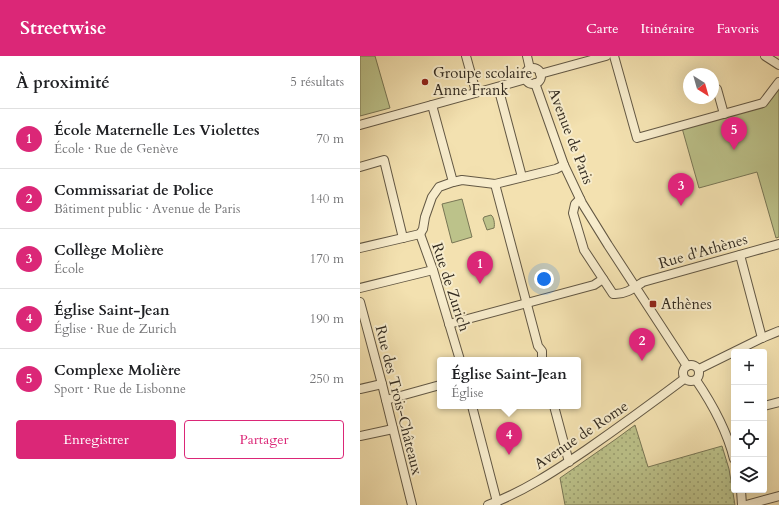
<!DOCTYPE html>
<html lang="fr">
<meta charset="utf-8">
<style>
:root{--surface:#fff;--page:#f6f6f6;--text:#202124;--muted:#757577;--line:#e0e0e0;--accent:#db2777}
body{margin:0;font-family:Cardo,serif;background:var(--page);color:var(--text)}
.controls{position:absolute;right:12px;bottom:12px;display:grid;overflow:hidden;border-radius:4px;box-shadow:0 4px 16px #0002}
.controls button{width:36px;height:36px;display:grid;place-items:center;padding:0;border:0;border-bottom:1px solid var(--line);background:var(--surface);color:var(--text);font:20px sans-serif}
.compass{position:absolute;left:323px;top:12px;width:36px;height:36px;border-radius:50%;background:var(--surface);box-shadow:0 4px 16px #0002;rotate:143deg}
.you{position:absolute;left:184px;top:223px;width:14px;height:14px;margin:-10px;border:3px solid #fff;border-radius:50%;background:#1a73e8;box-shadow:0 0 0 6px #1a73e833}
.badge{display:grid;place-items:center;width:26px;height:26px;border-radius:50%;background:var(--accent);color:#fff;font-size:13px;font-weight:700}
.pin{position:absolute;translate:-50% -33px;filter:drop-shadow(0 1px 2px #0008)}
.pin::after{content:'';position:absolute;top:21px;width:14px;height:12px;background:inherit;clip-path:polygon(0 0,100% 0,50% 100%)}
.popup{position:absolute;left:77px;top:301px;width:144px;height:52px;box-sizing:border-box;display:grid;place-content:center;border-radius:4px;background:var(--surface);filter:drop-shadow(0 1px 3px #0005);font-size:13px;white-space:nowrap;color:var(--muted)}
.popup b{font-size:15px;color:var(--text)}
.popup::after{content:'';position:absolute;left:50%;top:100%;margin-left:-8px;border:8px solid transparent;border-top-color:var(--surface)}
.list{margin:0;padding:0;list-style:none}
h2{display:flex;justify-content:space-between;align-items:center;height:52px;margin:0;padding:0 16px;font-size:17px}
h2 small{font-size:13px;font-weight:400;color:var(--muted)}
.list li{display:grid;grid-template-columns:26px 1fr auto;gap:12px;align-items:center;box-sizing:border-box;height:60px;padding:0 16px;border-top:1px solid var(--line)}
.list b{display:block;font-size:15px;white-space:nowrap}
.list p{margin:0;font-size:13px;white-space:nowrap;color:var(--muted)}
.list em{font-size:13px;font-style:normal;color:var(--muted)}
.actions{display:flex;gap:8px;padding:12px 16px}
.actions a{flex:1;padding:9px 0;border:1px solid var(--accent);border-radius:4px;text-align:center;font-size:14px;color:var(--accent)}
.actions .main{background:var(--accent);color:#fff}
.icon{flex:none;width:22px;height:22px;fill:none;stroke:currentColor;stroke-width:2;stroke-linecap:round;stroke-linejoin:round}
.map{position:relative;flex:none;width:419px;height:449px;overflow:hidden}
header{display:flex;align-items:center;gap:24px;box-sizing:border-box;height:56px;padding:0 20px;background:var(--accent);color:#fff}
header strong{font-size:19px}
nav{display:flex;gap:22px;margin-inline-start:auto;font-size:14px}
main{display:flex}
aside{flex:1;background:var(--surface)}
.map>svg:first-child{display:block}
</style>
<header>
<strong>Streetwise</strong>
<nav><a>Carte</a><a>Itinéraire</a><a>Favoris</a></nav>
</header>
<main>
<aside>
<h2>À proximité<small>5 résultats</small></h2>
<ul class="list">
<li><span class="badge">1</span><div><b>École Maternelle Les Violettes</b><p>École · Rue de Genève</p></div><em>70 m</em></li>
<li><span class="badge">2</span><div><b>Commissariat de Police</b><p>Bâtiment public · Avenue de Paris</p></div><em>140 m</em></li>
<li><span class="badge">3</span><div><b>Collège Molière</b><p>École</p></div><em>170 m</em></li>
<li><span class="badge">4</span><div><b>Église Saint-Jean</b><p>Église · Rue de Zurich</p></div><em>190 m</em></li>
<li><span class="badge">5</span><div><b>Complexe Molière</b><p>Sport · Rue de Lisbonne</p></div><em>250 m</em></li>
</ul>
<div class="actions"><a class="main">Enregistrer</a><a>Partager</a></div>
</aside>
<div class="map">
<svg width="419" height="449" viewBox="0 0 419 449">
<defs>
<pattern id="grass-dots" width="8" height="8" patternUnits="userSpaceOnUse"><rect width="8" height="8" fill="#bcc28a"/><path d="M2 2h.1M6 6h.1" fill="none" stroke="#999e70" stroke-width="1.8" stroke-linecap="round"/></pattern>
</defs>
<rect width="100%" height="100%" fill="#f3e1b0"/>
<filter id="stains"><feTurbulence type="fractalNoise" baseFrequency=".005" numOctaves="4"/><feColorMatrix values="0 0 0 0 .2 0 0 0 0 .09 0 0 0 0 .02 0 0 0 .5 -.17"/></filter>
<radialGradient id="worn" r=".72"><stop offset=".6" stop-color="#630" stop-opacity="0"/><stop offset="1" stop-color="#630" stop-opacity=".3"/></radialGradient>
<!-- grass -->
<path fill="url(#grass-dots)" stroke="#787655" d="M275 369 288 411 362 390 369 413 375 449H205L200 422 256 383Z"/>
<!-- pitch -->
<g fill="#bcc28a" stroke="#787655">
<path d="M0 0H15L30 52 0 60Z"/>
<path d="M419 30V181L416 182 397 116 339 132 322 72 404 50Z"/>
<path d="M102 143 112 181 92 187 82 148Z"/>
<path d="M131 159C134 161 135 168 134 172L127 174 123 163 124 161Z"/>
</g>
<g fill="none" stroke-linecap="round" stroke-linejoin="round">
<!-- minor casing -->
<g stroke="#635844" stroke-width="10">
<g id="minor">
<path d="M106 0 116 36"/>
<path d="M167 0 170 13"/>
<path d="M254 0 277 82 403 47 419 26"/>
<path d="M405 0 419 9"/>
<circle cx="173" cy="20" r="8"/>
<path d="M180 18 246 0"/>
<path d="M175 27 204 109 222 147 248 189 327 310"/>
<path d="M138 31 162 121"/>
<path d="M357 33 364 58"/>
<path d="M72 49 93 126"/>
<path d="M0 69 166 23"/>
<path d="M0 111 24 104 43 182"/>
<path d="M135 128 178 290 182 295V304"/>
<path d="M220 143 215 148 213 157 224 194 253 238C265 239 274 232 283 226L419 188"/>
<path d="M60 178 63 173 65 161 72 141 79 131 93 126 102 124 135 128 196 113 204 109"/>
<path d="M60 178 73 214 100 304"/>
<path d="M0 192 60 178"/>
<path d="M380 199 402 282"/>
<path d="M0 232 73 214"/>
<path d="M0 246 22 328 52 449"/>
<path d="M89 268 234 229 243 223"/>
<circle cx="331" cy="317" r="8"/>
<path d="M339 313 402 282 419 275"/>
<path d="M336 324C353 349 367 375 374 403"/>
<path d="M0 333 22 328"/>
<path d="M26 344 80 329"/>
<path d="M112 350 137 446"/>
<path d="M194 350 209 406"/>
<path d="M404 350 419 346"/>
<path d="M0 380 33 373"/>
<path d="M381 434 382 449"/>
<path d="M128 449C163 436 195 415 226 394 259 371 292 347 324 323"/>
<path d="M386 449 419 440"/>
</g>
</g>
<!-- minor -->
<use href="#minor" stroke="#f7eccc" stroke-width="8"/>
</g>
<!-- markers -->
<g fill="#8f2418" stroke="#f7eccc" stroke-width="1.5">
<circle cx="65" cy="26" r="4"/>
<rect x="289" y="244" width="8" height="8" rx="2"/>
</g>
<g text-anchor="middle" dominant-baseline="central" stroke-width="4" stroke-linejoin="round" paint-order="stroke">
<!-- poi labels -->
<g font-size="15" fill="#332b20" stroke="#f7eccc" text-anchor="start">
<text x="73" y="17">Groupe scolaire<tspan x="73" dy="17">Anne Frank</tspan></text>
<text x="301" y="248">Athènes</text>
</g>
<!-- street labels -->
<g font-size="15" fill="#332b20" stroke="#f7eccc">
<text transform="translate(211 80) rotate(69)">Avenue de Paris</text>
<text transform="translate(343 195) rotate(-16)">Rue d'Athènes</text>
<text transform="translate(91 231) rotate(72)">Rue de Zurich</text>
<text transform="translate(39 344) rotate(76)">Rue des Trois-Châteaux</text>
<text transform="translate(221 379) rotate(-34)">Avenue de Rome</text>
</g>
</g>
<rect width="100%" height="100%" filter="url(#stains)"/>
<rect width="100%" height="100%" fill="url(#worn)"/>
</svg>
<div class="controls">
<button>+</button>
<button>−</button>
<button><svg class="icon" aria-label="locate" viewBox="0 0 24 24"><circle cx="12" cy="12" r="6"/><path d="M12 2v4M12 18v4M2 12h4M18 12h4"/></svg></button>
<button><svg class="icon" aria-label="layers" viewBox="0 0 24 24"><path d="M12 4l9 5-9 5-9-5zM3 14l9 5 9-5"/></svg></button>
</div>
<svg class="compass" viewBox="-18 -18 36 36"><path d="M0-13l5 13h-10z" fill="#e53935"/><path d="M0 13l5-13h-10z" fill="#757577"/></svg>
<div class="you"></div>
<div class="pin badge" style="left:120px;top:228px">1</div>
<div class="pin badge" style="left:282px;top:305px">2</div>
<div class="pin badge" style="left:321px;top:150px">3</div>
<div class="pin badge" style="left:149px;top:399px">4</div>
<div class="popup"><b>Église Saint-Jean</b>Église</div>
<div class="pin badge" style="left:374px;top:94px">5</div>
</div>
</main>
